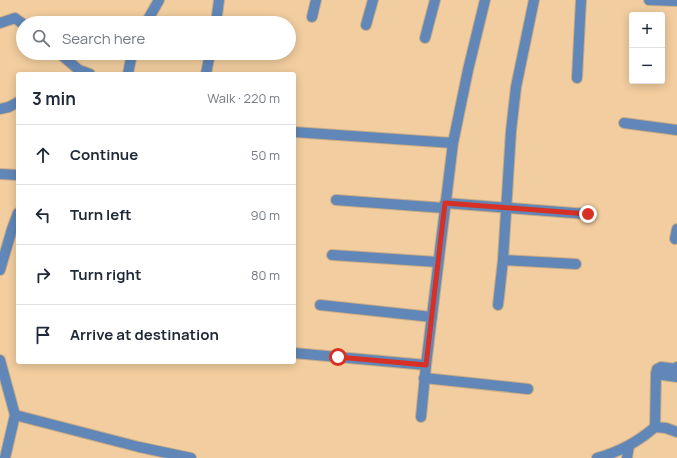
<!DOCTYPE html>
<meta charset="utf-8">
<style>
:root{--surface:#fff;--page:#f2f2f3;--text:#1f2937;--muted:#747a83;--line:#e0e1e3}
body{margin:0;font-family:Manrope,sans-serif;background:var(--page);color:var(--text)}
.controls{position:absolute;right:12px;top:12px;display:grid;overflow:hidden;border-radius:4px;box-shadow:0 2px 10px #0003}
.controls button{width:36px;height:36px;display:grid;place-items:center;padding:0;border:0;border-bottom:1px solid var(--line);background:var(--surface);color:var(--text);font:20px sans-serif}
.stop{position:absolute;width:12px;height:12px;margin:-9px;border:3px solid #d93025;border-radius:50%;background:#fff}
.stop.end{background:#d93025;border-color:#fff;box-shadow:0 1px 4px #0008}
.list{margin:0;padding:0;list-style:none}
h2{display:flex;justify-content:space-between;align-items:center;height:52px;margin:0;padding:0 16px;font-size:17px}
h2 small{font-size:13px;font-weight:400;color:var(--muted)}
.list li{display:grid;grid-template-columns:26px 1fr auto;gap:12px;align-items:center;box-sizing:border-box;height:60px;padding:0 16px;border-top:1px solid var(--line)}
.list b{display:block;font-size:15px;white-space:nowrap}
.list em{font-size:13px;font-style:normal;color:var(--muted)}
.icon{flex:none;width:22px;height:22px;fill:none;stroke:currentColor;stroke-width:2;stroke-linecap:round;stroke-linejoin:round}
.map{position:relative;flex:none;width:677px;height:458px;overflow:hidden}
.search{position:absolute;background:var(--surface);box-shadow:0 2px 10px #0003;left:16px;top:16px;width:280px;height:44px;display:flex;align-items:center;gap:10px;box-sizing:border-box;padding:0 14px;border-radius:22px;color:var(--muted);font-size:15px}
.panel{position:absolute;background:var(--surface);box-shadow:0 2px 10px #0003;left:16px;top:72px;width:280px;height:292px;border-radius:4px}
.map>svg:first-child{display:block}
</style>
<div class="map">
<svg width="677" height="458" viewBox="0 0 677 458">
<rect width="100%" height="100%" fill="#f1cd9f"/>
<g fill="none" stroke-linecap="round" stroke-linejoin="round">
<!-- minor casing -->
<g stroke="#cbac84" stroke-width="12">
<g id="minor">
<path d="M649 0 677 1"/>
<path d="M312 17 316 0"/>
<path d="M0 23 15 18 23 24"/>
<path d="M146 23 159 0"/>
<path d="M216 23 219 0"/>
<path d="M366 25 373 0"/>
<path d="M425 38 435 0"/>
<path d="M59 53 79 70 90 74"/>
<path d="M128 74 132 53"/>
<path d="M206 74 210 53"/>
<path d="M577 78 581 0"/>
<path d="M0 109 9 107 18 102"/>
<path d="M624 123 677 130"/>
<path d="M294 132 453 143"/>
<path d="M0 174 18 175"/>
<path d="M336 200 444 208"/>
<path d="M445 203 587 214"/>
<path d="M675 239 677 229"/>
<path d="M332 255 438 262"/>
<path d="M503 260 576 264"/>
<path d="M0 270 12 229 18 213"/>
<path d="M320 305 432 317"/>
<path d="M498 305 503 260 511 131 516 87 534 0"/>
<path d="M294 353 426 365"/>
<path d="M0 360 15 415 5 458"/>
<path d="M656 374 677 377"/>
<path d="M424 378 528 389"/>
<path d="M15 415 139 447 191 458"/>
<path d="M421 417 426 365 453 143 468 70 485 0"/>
<path d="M655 427 656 374 657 369 661 367 676 369 677 367"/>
<path d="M597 458C619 452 638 442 655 427L666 428 677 432"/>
<path d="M627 458 629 446"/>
</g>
</g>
<!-- minor -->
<use href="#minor" stroke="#6087b7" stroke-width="10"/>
</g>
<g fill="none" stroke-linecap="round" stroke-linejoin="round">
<!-- route -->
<path stroke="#d93025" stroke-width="5" d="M338 357 426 365 445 203 588 214"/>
</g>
</svg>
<div class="controls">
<button>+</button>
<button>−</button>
</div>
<div class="stop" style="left:338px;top:357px"></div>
<div class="stop end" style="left:588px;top:214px"></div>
<div class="search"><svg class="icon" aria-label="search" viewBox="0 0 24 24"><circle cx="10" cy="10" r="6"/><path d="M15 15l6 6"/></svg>Search here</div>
<section class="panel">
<h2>3 min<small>Walk · 220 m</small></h2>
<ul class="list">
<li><svg class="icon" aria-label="ahead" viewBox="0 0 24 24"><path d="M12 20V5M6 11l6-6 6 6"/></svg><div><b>Continue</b></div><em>50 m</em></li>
<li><svg class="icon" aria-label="left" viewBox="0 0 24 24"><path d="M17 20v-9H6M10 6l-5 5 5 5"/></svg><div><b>Turn left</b></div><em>90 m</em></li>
<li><svg class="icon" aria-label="right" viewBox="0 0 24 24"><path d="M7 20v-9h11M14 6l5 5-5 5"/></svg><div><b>Turn right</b></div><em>80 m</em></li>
<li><svg class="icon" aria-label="arrive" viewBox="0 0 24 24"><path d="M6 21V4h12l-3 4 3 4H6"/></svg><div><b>Arrive at destination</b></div></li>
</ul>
</section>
</div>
